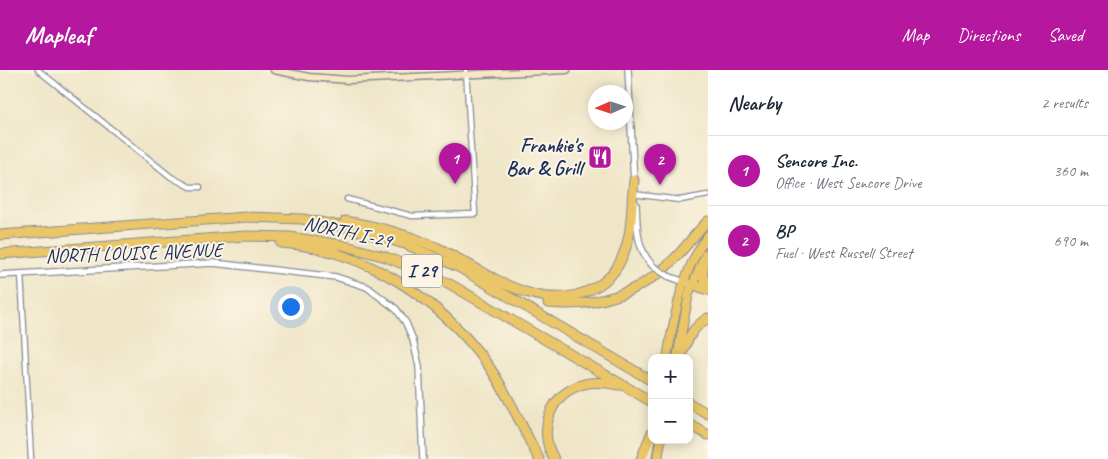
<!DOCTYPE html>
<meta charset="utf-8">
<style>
:root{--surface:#fff;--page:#f2f2f3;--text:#1f2937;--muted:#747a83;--line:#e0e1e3;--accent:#b5179e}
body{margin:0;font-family:Caveat,sans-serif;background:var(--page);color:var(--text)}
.controls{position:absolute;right:15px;bottom:15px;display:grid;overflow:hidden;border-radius:10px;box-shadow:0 2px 12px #0003}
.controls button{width:45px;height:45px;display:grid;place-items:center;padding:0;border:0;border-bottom:1px solid var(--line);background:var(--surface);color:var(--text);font:25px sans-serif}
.compass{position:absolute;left:588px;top:15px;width:45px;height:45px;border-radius:50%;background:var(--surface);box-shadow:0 2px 12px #0003;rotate:267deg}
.you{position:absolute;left:290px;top:236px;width:18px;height:18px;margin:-12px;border:4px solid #fff;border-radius:50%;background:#1a73e8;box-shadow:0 0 0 8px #1a73e833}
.badge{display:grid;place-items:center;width:32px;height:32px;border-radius:50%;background:var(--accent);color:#fff;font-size:16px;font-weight:700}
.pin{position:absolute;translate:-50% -41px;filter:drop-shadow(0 1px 2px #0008)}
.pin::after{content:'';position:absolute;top:26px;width:18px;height:15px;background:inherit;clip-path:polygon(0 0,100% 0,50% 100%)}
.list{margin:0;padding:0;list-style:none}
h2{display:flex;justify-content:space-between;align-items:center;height:65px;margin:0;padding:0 20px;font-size:21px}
h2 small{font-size:16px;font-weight:400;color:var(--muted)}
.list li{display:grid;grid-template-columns:32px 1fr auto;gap:15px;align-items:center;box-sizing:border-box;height:70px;padding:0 20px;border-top:1px solid var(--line)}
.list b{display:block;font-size:19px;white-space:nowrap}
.list p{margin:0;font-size:16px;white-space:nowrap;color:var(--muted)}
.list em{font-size:16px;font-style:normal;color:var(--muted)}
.map{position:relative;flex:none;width:708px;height:389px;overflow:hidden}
header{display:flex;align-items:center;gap:30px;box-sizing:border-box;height:70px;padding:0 25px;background:var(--accent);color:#fff}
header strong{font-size:24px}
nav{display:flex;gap:28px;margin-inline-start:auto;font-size:18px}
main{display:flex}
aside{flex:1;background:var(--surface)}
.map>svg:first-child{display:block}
</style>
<header>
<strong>Mapleaf</strong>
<nav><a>Map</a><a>Directions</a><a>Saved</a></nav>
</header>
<main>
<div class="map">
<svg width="708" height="389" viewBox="0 0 708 389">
<rect width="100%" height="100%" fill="#fcf5e5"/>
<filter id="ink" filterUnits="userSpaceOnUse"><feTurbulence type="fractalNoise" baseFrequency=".02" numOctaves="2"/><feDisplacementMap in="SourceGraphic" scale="10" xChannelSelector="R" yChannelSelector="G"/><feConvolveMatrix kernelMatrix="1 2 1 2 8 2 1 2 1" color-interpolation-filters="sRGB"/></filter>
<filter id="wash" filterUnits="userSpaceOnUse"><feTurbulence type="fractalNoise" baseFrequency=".0096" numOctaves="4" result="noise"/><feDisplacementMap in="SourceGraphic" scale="20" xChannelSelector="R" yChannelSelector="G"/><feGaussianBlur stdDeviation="1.12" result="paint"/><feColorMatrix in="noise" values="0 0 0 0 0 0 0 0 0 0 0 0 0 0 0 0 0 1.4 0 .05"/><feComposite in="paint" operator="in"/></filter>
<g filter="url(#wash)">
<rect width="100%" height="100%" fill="#efe6c8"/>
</g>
<g filter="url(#ink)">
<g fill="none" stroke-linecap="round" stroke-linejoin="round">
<!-- minor casing -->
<g stroke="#858a93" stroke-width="7">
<g id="minor">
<path d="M38 0 171 107 190 117H200"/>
<path d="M633 124 680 130 708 125"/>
<path d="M347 129 412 146 475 144 466 0"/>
<path d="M21 204 31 389"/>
</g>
</g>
<!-- tertiary casing -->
<g stroke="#858a93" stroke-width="8">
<g id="tertiary">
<path d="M628 0 634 113"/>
<path d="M636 134C637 158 636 179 654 197"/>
<path d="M0 205 213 193 336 207 367 217 396 239 406 253 413 270 419 296 423 389"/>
<path d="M668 206 687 213"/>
</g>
</g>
<!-- secondary casing -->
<g stroke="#858a93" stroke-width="9">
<g id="secondary">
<path d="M274 0 309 7 348 10 567 0"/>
<path d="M648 389 651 372"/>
</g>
</g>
<!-- trunk casing -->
<g stroke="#858a93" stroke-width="10">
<g id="trunk">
<path d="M667 288C675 244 681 202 708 165"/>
<path d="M677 288 689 223 703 190"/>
<path d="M658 389 661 370"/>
</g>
</g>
<!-- motorway casing -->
<g stroke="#858a93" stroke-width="11">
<g id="motorway">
<path d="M345 151C377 156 406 164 436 177 483 199 539 248 594 218 607 211 618 199 623 185 633 163 631 134 634 110"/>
<path d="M0 165 246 147 302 149 341 156 405 174 460 198 652 311"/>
<path d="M281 173C365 179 443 230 490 298 509 326 523 359 539 389"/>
<path d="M0 184 246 166 289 167 342 175 386 187 448 213 652 332"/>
<path d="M706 184 702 206 708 215"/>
<path d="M692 214 708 220"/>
<path d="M548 233C594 238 639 224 672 191 685 179 695 163 708 151"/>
<path d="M680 288C687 271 691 258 708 248"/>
<path d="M689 333 708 344"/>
<path d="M689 354 708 365"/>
<path d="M554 389C537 360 550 323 584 314 595 311 607 313 619 315"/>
<path d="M641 389 652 362"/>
</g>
</g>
<!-- minor -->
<use href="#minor" stroke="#fff" stroke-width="4.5"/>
<!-- tertiary -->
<use href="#tertiary" stroke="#fff" stroke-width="5.5"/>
<!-- secondary -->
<use href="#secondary" stroke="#f7e8c3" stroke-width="6"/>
<!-- trunk -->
<use href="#trunk" stroke="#ebc669" stroke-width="8"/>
<!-- motorway -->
<use href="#motorway" stroke="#ebc669" stroke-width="9"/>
<!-- tertiary-bridge casing -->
<g stroke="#858a93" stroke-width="8" stroke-linecap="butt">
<path id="tertiary-bridge" d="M654 197 668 206"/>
</g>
<!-- tertiary-bridge -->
<use href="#tertiary-bridge" stroke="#fff" stroke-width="5.5"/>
</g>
</g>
<!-- icons -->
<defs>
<g id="restaurant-square" transform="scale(1.25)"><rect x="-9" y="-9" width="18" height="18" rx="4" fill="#b5179e" stroke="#fcf5e5"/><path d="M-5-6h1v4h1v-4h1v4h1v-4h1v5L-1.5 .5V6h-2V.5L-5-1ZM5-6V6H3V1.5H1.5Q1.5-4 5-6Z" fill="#fff"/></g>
</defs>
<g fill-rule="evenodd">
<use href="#restaurant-square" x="600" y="87"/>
</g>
<g text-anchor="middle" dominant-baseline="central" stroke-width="4" stroke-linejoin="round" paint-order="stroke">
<!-- shield labels -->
<rect fill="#fcf5e5" stroke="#5e6a86" stroke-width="1" x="402" y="184.5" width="40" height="33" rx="4"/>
<g font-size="19" font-weight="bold" fill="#1b2f5e">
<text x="422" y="201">I 29</text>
</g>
<!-- poi labels -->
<g font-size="20" font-weight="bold" fill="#1b2f5e" stroke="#fcf5e5" text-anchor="end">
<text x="582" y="75">Frankie's<tspan x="582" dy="23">Bar &amp; Grill</tspan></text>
</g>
<!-- street labels -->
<g font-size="20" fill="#1b2f5e" stroke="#fcf5e5">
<text transform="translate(348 162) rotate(12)">NORTH I-29</text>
<text transform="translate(134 183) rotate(-2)">NORTH LOUISE AVENUE</text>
</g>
</g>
</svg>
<div class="controls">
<button>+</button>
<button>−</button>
</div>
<svg class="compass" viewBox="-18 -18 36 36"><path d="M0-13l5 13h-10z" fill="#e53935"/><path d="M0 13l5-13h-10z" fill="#747a83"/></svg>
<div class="you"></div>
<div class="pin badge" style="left:455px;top:114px">1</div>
<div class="pin badge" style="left:660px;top:115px">2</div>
</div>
<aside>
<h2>Nearby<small>2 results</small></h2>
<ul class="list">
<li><span class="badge">1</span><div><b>Sencore Inc.</b><p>Office · West Sencore Drive</p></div><em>360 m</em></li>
<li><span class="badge">2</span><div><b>BP</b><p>Fuel · West Russell Street</p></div><em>690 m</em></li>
</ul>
</aside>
</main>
